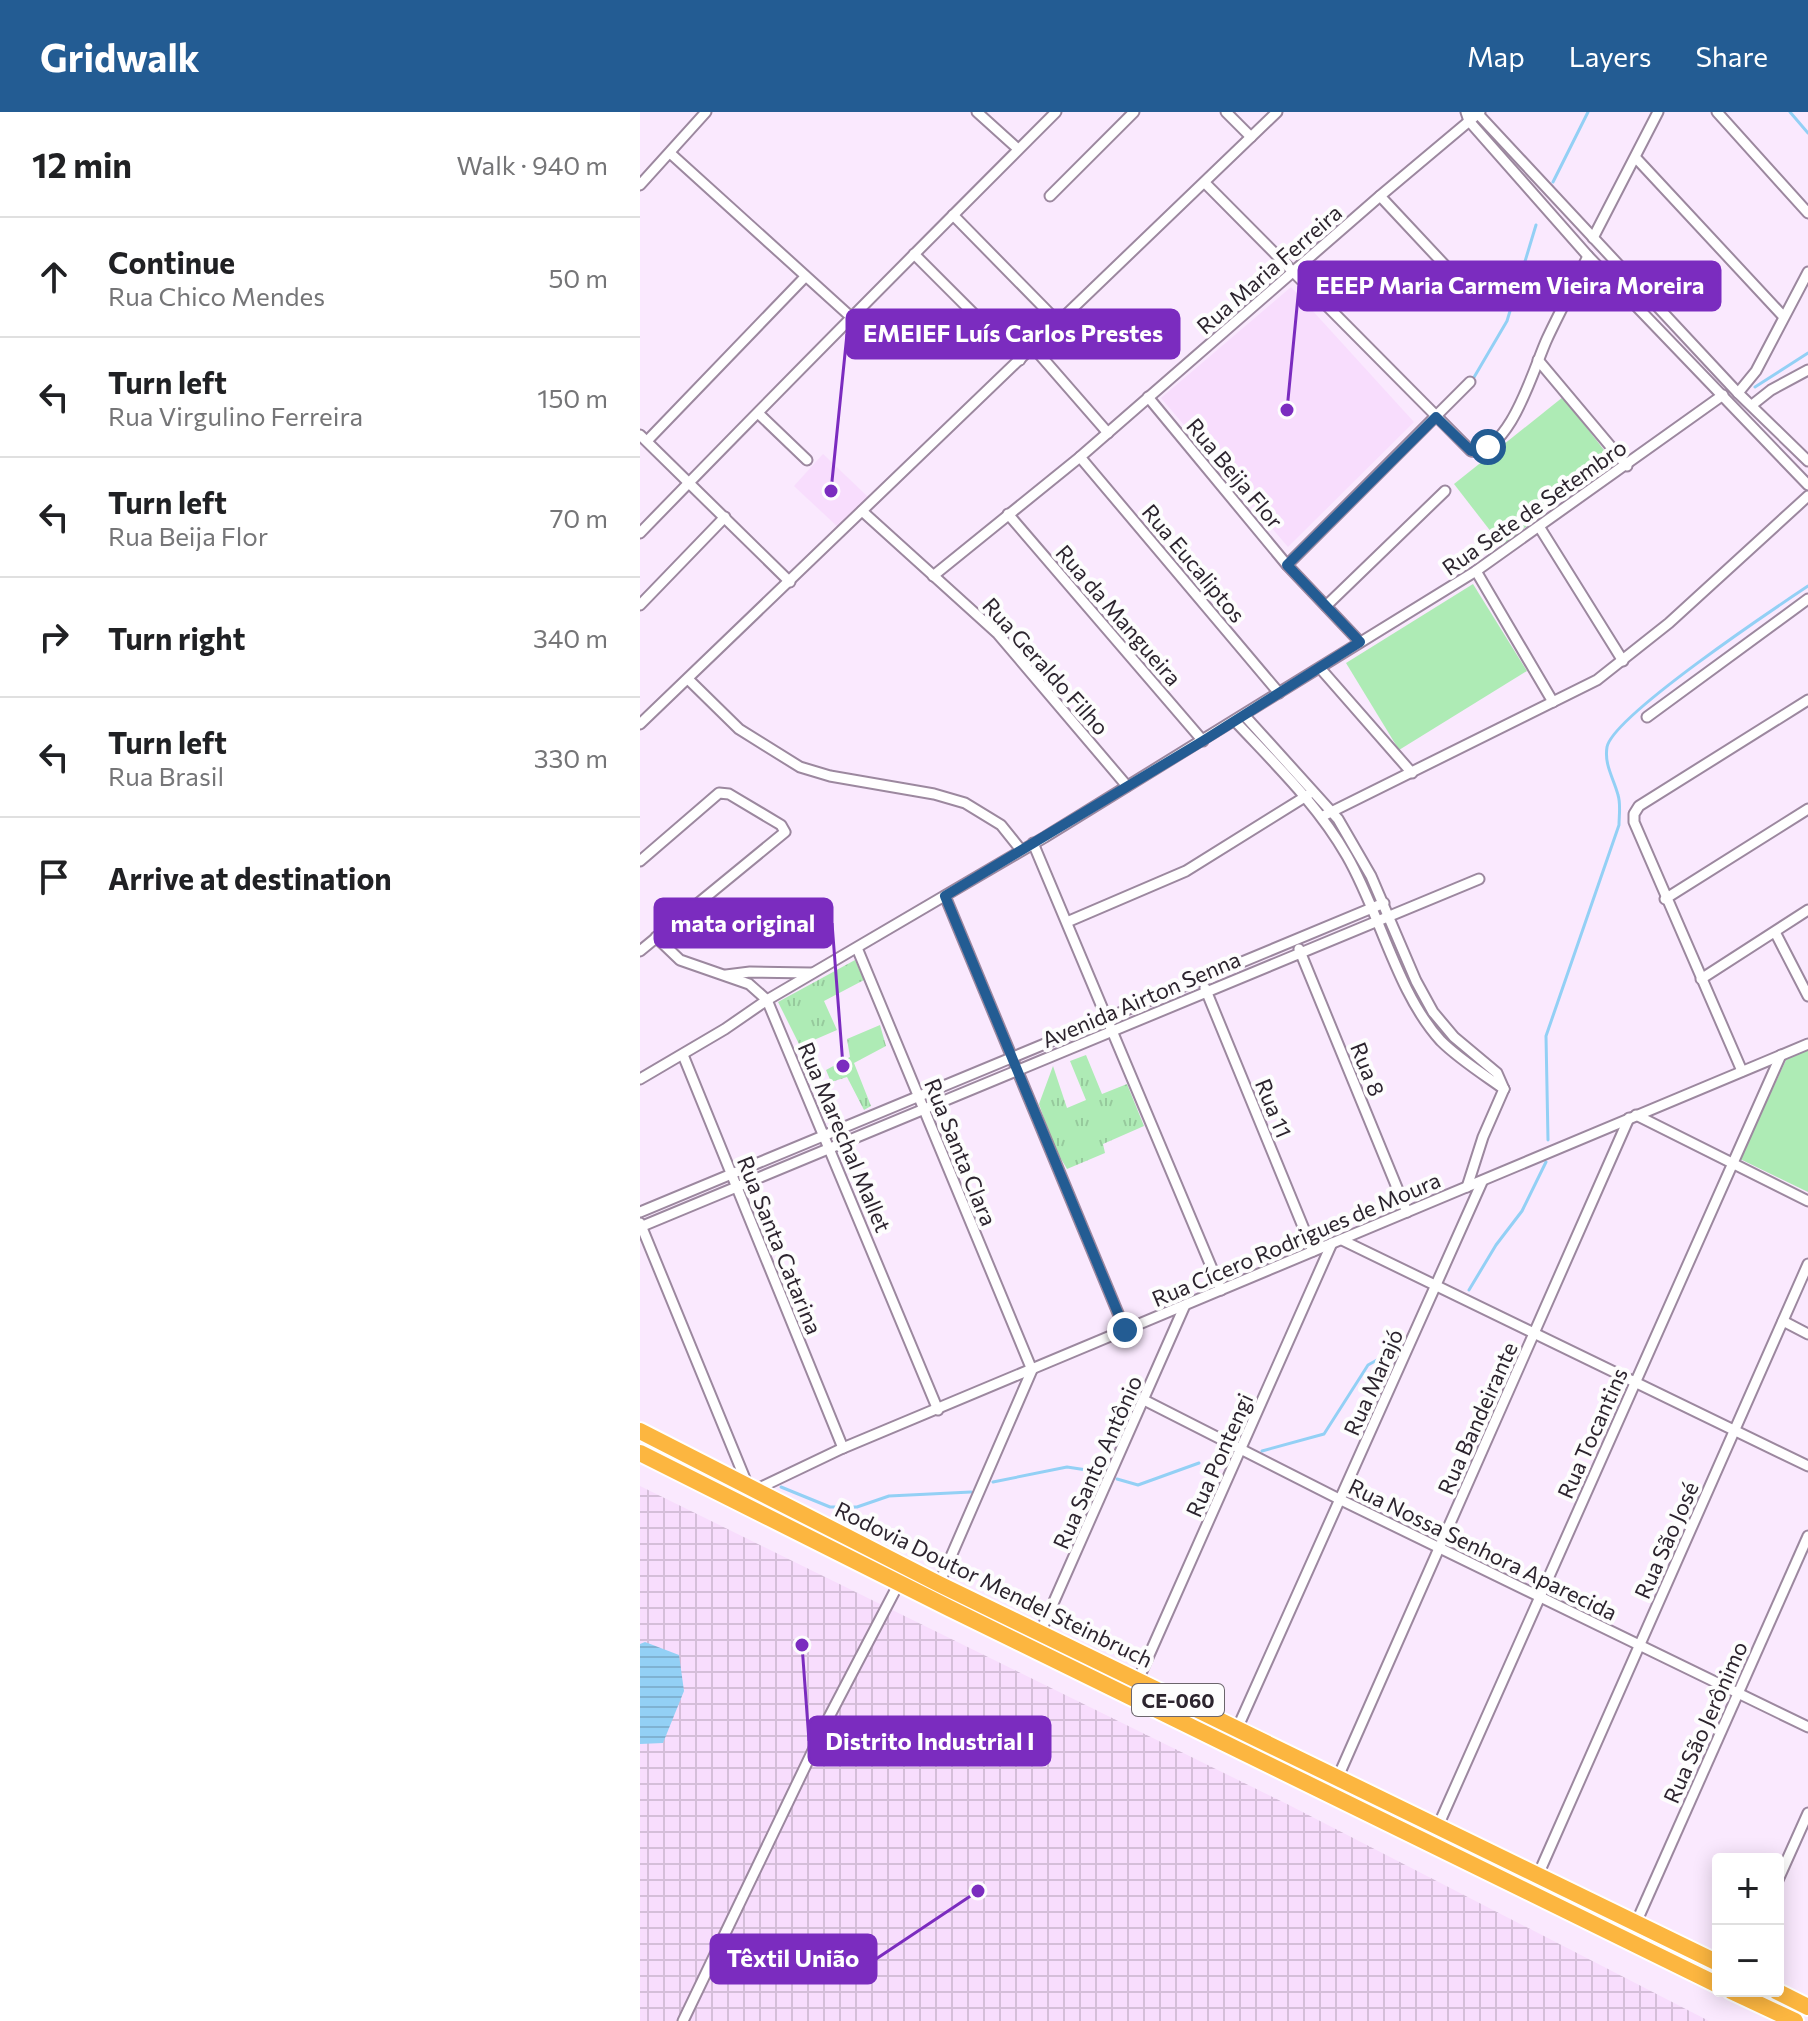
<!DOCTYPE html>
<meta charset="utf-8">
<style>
:root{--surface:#fff;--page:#f2f2f2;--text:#202124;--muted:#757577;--line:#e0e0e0;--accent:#235c93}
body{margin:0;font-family:Commissioner,sans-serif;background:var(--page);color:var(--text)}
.controls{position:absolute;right:24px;bottom:24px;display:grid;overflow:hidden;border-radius:8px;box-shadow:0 4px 20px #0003}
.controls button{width:72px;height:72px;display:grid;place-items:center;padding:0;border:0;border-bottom:2px solid var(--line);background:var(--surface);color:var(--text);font:40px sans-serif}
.stop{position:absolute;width:24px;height:24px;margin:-18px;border:6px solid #235c93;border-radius:50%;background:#fff}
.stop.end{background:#235c93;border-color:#fff;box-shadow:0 2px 8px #0008}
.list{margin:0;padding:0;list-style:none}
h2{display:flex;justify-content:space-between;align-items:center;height:104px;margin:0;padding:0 32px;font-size:34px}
h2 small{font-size:26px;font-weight:400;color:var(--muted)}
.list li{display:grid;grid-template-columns:52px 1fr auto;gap:24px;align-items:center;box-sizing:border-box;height:120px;padding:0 32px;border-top:2px solid var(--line)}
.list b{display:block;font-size:30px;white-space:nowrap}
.list p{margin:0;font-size:26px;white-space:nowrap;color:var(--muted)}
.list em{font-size:26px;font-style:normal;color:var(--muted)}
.icon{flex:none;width:44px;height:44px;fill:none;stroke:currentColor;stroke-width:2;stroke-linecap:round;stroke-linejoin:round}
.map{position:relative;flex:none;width:1168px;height:1909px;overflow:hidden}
header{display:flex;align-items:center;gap:48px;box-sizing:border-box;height:112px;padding:0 40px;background:var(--accent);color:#fff}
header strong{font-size:38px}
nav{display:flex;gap:44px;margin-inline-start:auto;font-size:28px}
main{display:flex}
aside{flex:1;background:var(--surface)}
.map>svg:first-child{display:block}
</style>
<header>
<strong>Gridwalk</strong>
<nav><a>Map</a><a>Layers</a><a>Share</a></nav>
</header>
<main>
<aside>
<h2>12 min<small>Walk · 940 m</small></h2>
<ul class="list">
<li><svg class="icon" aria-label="ahead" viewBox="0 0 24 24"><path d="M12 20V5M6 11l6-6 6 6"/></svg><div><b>Continue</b><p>Rua Chico Mendes</p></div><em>50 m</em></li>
<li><svg class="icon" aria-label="left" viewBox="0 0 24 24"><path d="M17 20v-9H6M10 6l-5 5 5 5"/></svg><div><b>Turn left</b><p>Rua Virgulino Ferreira</p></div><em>150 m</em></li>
<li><svg class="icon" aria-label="left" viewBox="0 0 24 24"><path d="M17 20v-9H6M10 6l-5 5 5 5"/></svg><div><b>Turn left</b><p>Rua Beija Flor</p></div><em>70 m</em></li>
<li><svg class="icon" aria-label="right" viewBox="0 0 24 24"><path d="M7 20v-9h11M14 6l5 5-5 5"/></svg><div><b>Turn right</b></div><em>340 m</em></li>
<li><svg class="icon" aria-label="left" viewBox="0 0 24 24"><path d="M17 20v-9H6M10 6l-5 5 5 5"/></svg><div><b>Turn left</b><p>Rua Brasil</p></div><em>330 m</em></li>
<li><svg class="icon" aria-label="arrive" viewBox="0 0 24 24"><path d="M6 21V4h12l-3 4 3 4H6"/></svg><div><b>Arrive at destination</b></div></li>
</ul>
</aside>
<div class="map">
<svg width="1168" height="1909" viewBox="0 0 1168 1909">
<defs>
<pattern id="industrial-grid" width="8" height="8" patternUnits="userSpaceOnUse" patternTransform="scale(2)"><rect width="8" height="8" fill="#f8ddfd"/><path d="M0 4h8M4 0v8" fill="none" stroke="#d5bed9"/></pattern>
<pattern id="grass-tufts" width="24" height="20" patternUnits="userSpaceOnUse" patternTransform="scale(2)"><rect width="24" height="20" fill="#aeebb5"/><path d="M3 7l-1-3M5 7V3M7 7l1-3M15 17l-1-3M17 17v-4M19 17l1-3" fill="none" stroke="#96c99c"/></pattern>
<pattern id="water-rules" width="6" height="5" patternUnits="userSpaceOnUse" patternTransform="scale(2)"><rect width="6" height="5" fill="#93d0f5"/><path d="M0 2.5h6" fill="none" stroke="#7fb2d2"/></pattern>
</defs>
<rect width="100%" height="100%" fill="#fae9fe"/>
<!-- built -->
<g fill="#f8ddfd">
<path d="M651 175 774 310 648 435 521 286Z"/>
<path d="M183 342 228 385 198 415 154 374Z"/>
</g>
<!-- industrial -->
<path fill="url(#industrial-grid)" d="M0 1374 647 1692 1069 1909H0Z"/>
<!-- grass -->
<g fill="url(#grass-tufts)">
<path d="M215 848 224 868 184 889 197 918 160 934 138 890Z"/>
<path d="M240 913 246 934 214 951 231 994 224 998 207 965 191 970 186 958 210 945 207 927Z"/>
<path d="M446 943 462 982 487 972 504 1014 463 1032 465 1041 427 1057 414 1035 399 992 413 954 427 996 446 988 430 949Z"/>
</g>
<!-- park -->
<g fill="#aeebb5">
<path d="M923 285 971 347 862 434 814 372Z"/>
<path d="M833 472 887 559 759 638 706 551Z"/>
<path d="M1168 937V1080L1100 1047 1147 946Z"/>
</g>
<!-- water -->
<path fill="url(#water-rules)" d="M5 1530 39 1543 44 1579 23 1631 0 1632V1532Z"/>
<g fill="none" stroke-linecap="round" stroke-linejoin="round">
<!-- stream -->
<g stroke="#93d0f5" stroke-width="3">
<path d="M1150 0 1168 21"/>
<path d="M913 70 948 0"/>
<path d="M833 267 867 209 896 113"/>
<path d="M1115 275 1168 241"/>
<path d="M908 1028 906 924 979 713C979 704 981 692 978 683 974 667 964 653 967 635 973 604 1135 496 1168 474"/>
<path d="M829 1178 856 1133 882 1099 906 1050"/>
<path d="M622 1339 684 1322 728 1253 755 1238"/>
<path d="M477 1367 498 1373 559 1351"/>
<path d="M353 1370 427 1355 460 1360"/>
<path d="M141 1375 190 1395H217L249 1384 331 1380"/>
</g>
<!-- street casing -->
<g stroke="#9c889f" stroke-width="13">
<g id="street">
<path d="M337 0 378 37"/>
<path d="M586 0 611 25"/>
<path d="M826 0 829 9 948 144 1168 373"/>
<path d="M834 0 838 2 1098 281 1168 349"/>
<path d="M1077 0 1168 101"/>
<path d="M30 41 211 205"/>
<path d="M996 46 1143 204"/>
<path d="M565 71 831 339C870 343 894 255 907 227 920 199 935 172 948 144"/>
<path d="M0 73 66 0"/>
<path d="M410 84 494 0"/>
<path d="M740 84 813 162"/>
<path d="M313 103 419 211"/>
<path d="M953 126 1018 0"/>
<path d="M274 142 380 248"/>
<path d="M393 235 468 321"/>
<path d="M898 248 987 354"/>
<path d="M1098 281 1116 259 1168 160"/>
<path d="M508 285 647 453 720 530"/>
<path d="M1112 293 1131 278 1168 258"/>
<path d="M119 302 167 348"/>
<path d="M0 323 150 470"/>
<path d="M7 329 165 165"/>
<path d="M440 345 639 581"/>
<path d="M222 399 358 522 487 674"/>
<path d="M368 402 563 629"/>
<path d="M900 416 983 549"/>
<path d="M0 421C137 280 276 140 416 0"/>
<path d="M647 453 830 270"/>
<path d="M836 459 913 590"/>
<path d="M293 464 440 345 740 84 840 0"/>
<path d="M0 493 85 405"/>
<path d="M686 494 805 379"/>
<path d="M680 556 772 661"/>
<path d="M48 567 99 617 160 655 190 664 294 682 325 691 361 713 381 738"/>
<path d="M604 603 698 707 731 764 776 869 793 900 814 925 857 961 864 977"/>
<path d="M1007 605 1168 487"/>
<path d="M595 609C635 652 678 693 707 744 740 801 757 881 801 929 819 947 843 962 864 977"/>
<path d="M0 612 637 0"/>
<path d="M683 704 957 568 1029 511 1168 384"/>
<path d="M393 731 581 1178"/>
<path d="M0 749 79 681 89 682 141 713 145 720 0 839"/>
<path d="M305 784 485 1218"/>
<path d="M1025 787 1168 697"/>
<path d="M427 810 546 759 668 683"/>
<path d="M1135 820 1168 884"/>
<path d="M16 825 40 848 109 872 127 888 298 1298"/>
<path d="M217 836 392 1258 299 1472"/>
<path d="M659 837 767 1100"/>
<path d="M86 863 110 860 171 861"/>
<path d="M1061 867 1168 798"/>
<path d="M565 876 673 1139"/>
<path d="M43 943 203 1336"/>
<path d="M1102 959 994 710V702L999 694 1168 588"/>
<path d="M0 967 85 917 127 888 405 725 836 459 1083 283"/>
<path d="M996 1003 1168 1089"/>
<path d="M827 1075 843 1025 864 977"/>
<path d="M0 1100 744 791"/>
<path d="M0 1111 108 1374"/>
<path d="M0 1115 839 767"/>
<path d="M702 1128 1168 1354"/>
<path d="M1143 1209 1168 1222"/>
<path d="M504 1288 701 1388 1168 1615"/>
<path d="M115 1378 203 1336 1168 932"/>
<path d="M400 1521 545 1193"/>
<path d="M498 1568 692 1131"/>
<path d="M597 1617 842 1070"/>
<path d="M698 1665 989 1006"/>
<path d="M798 1714 1141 943"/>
<path d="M898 1763 1168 1152"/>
<path d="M1138 1768 1168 1701"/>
<path d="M996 1811 1168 1424"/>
<path d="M43 1909 189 1605 259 1471"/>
</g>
</g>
<!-- highway casing -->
<g stroke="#fff" stroke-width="20">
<g id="highway">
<path d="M0 1319 299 1472 1078 1851"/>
<path d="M0 1341 309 1496 1078 1873"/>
<path d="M1091 1879 1155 1909"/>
<path d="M1136 1879 1168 1895"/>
</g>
</g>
<!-- street -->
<use href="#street" stroke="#fff" stroke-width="9"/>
<!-- highway -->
<use href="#highway" stroke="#fcb640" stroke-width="16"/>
</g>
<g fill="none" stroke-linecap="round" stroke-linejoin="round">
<!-- route -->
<path stroke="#235c93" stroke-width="10" d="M485 1218 305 784 563 629 720 530 647 453 796 305 831 339H843L848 335"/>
</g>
<g text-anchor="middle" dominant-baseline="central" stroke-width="8" stroke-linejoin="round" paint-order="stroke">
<!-- shield labels -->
<rect fill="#fdfdfd" stroke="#6b656c" stroke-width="2" x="492" y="1572" width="92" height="32" rx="6"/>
<g font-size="20" font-weight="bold" fill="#2c242e">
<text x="538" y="1588">CE-060</text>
</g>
<!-- street labels -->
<g font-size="22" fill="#2c242e" stroke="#fdfdfd">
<text transform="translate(629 157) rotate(-41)">Rua Maria Ferreira</text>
<text transform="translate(595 361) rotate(50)">Rua Beija Flor</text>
<text transform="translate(894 395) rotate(-35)">Rua Sete de Setembro</text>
<text transform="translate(554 451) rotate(50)">Rua Eucaliptos</text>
<text transform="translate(479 503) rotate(49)">Rua da Mangueira</text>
<text transform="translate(406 554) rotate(48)">Rua Geraldo Filho</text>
<text transform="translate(501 887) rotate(-23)">Avenida Airton Senna</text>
<text transform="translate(728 957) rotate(68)">Rua 8</text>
<text transform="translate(634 996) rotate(68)">Rua 11</text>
<text transform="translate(205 1025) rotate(67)">Rua Marechal Mallet</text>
<text transform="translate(321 1040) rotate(68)">Rua Santa Clara</text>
<text transform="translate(656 1127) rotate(-23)">Rua Cícero Rodrigues de Moura</text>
<text transform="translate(140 1133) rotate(68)">Rua Santa Catarina</text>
<text transform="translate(733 1270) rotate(-66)">Rua Marajó</text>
<text transform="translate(837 1306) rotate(-66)">Rua Bandeirante</text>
<text transform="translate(952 1321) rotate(-66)">Rua Tocantins</text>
<text transform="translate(579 1343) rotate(-66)">Rua Pontengi</text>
<text transform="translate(457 1350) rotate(-66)">Rua Santo Antônio</text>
<text transform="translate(1026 1428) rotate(-66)">Rua São José</text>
<text transform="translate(843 1437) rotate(26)">Rua Nossa Senhora Aparecida</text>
<text transform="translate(354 1472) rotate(26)">Rodovia Doutor Mendel Steinbruch</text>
<text transform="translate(1065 1610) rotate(-66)">Rua São Jerônimo</text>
</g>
</g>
<!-- callouts -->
<path fill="none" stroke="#7b2cbf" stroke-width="3" d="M647 298L659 174M191 379L207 222M203 954L192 811M162 1533L169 1629M338 1779L236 1847"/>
<g fill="#7b2cbf" stroke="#fdfdfd" stroke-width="3">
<circle cx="647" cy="298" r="8"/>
<circle cx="191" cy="379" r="8"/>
<circle cx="203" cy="954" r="8"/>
<circle cx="162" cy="1533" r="8"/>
<circle cx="338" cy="1779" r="8"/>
</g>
<g fill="#7b2cbf" stroke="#7b2cbf" stroke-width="3">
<rect x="659" y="150" width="421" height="48" rx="8"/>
<rect x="207" y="198" width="332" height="48" rx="8"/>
<rect x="15" y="787" width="177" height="48" rx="8"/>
<rect x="169" y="1605" width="241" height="48" rx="8"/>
<rect x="71" y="1823" width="165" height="48" rx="8"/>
</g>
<g font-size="24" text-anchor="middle" font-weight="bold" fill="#fff">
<text x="870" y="182">EEEP Maria Carmem Vieira Moreira</text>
<text x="373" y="230">EMEIEF Luís Carlos Prestes</text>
<text x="103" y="820">mata original</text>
<text x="290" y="1638">Distrito Industrial I</text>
<text x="153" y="1855">Têxtil União</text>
</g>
</svg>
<div class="controls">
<button>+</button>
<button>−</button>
</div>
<div class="stop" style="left:848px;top:335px"></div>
<div class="stop end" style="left:485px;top:1218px"></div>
</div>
</main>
